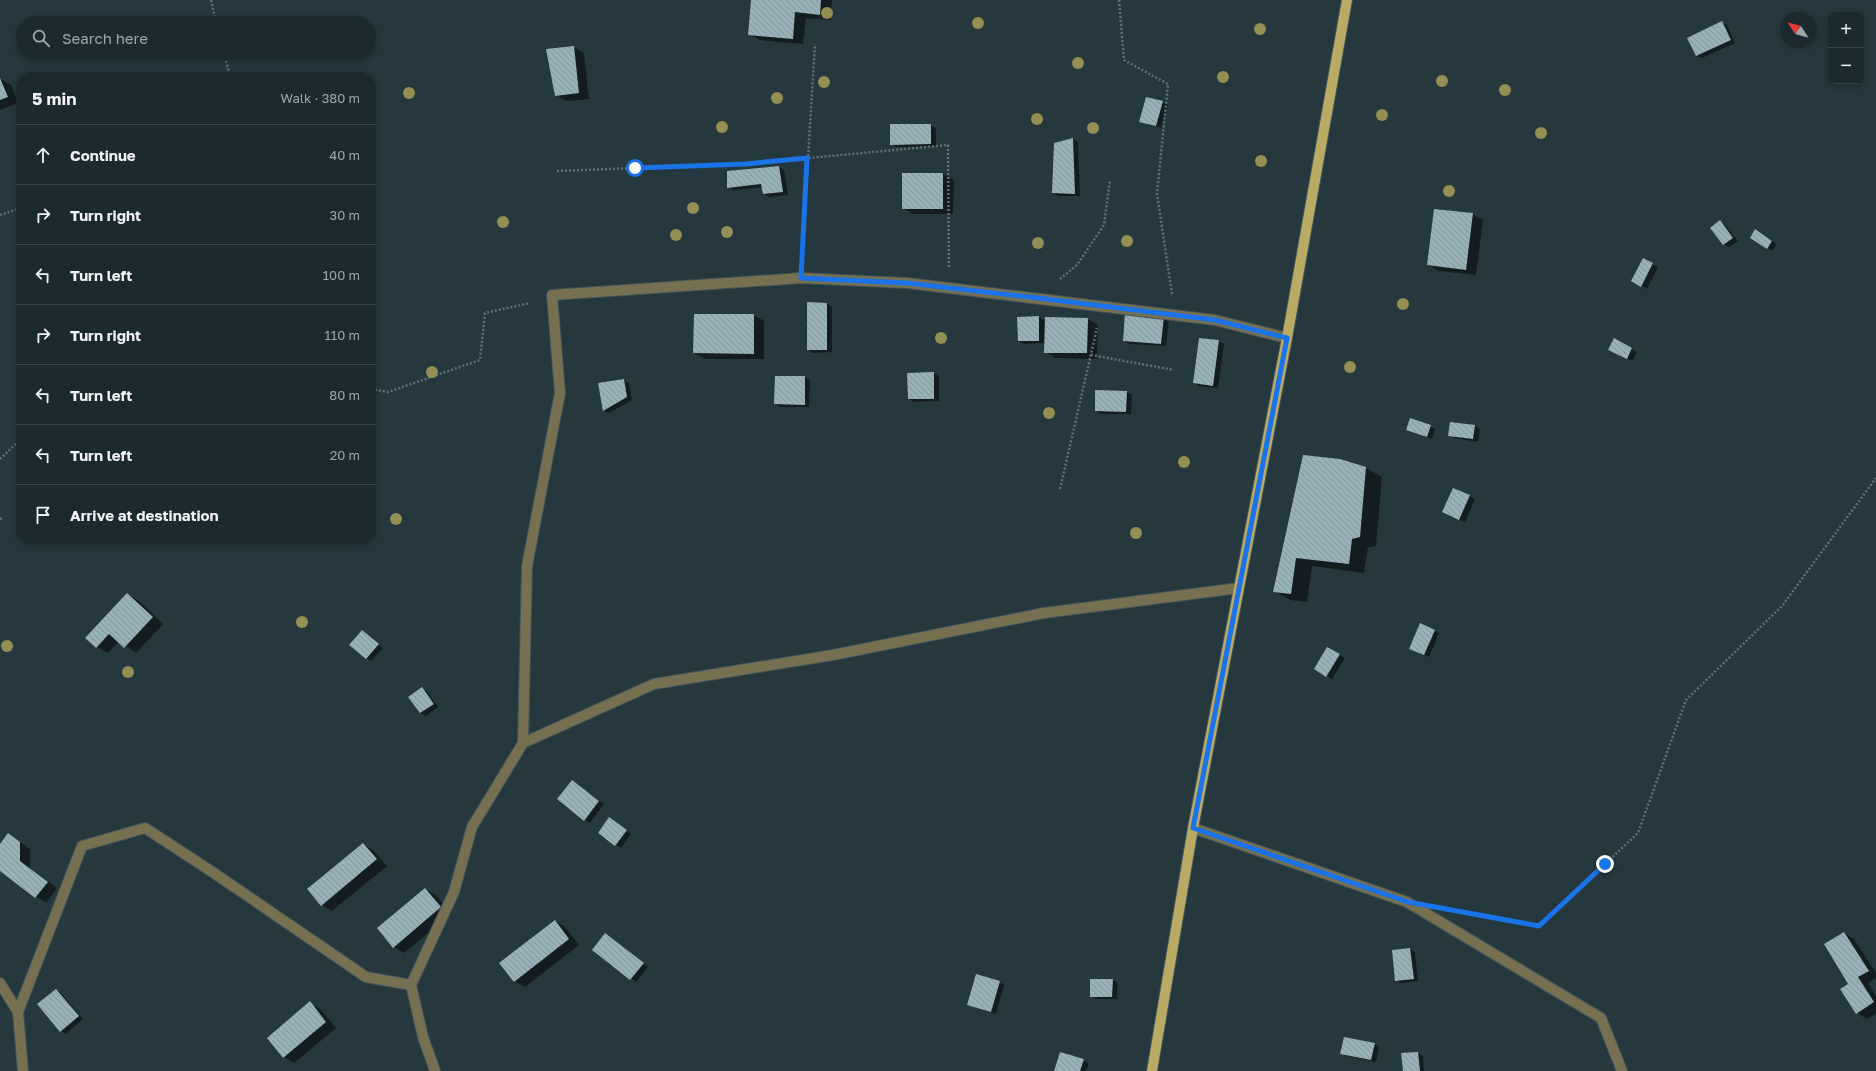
<!DOCTYPE html>
<meta charset="utf-8">
<style>
:root{--surface:#1b2a2e;--page:#243236;--text:#f1f3f6;--muted:#a0a7aa;--line:#39464a}
body{margin:0;font-family:"Golos Text",sans-serif;background:var(--page);color:var(--text)}
.controls{position:absolute;right:12px;top:12px;display:grid;overflow:hidden;border-radius:8px;box-shadow:0 2px 6px #0003}
.controls button{width:36px;height:36px;display:grid;place-items:center;padding:0;border:0;border-bottom:1px solid var(--line);background:var(--surface);color:var(--text);font:20px sans-serif}
.compass{position:absolute;left:1780px;top:12px;width:36px;height:36px;border-radius:50%;background:var(--surface);box-shadow:0 2px 6px #0003;rotate:306deg}
.stop{position:absolute;width:12px;height:12px;margin:-9px;border:3px solid #1a73e8;border-radius:50%;background:#fff}
.stop.end{background:#1a73e8;border-color:#fff;box-shadow:0 1px 4px #0008}
.list{margin:0;padding:0;list-style:none}
h2{display:flex;justify-content:space-between;align-items:center;height:52px;margin:0;padding:0 16px;font-size:17px}
h2 small{font-size:13px;font-weight:400;color:var(--muted)}
.list li{display:grid;grid-template-columns:26px 1fr auto;gap:12px;align-items:center;box-sizing:border-box;height:60px;padding:0 16px;border-top:1px solid var(--line)}
.list b{display:block;font-size:15px;white-space:nowrap}
.list em{font-size:13px;font-style:normal;color:var(--muted)}
.icon{flex:none;width:22px;height:22px;fill:none;stroke:currentColor;stroke-width:2;stroke-linecap:round;stroke-linejoin:round}
.map{position:relative;flex:none;width:1876px;height:1071px;overflow:hidden}
.search{position:absolute;background:var(--surface);box-shadow:0 2px 6px #0003;left:16px;top:16px;width:360px;height:44px;display:flex;align-items:center;gap:10px;box-sizing:border-box;padding:0 14px;border-radius:22px;color:var(--muted);font-size:15px}
.panel{position:absolute;background:var(--surface);box-shadow:0 2px 6px #0003;left:16px;top:72px;width:360px;height:472px;border-radius:16px}
.map>svg:first-child{display:block}
</style>
<div class="map">
<svg width="1876" height="1071" viewBox="0 0 1876 1071">
<defs>
<pattern id="building-back-hatch" width="6" height="6" patternUnits="userSpaceOnUse"><rect width="6" height="6" fill="#98b0b7"/><path d="M-1 5l2 2M0 0l6 6M5-1l2 2" fill="none" stroke="#82969b"/></pattern>
</defs>
<rect width="100%" height="100%" fill="#24383e"/>
<!-- shadow -->
<g fill="#0007">
<path d="M752 0H832L831 20 806 18 803 44 760 40 749 34Z"/>
<path d="M1722 22 1727 25 1735 43 1702 58 1697 56Z"/>
<path d="M573 47 584 53 589 99 566 101 556 95Z"/>
<path d="M0 79 11 85 18 103 0 110Z"/>
<path d="M1163 102 1168 105 1161 128 1140 121Z"/>
<path d="M931 125 936 128V146L896 147 891 144Z"/>
<path d="M1073 139 1078 142 1080 196H1058L1053 193Z"/>
<path d="M779 167 784 170 788 195 769 197 764 194 763 187 733 190 728 187Z"/>
<path d="M903 174H943L954 180 953 214H913L903 208Z"/>
<path d="M1472 214 1483 220 1476 275 1439 271 1428 265Z"/>
<path d="M1720 222 1725 225 1738 241 1729 247 1724 245 1712 228Z"/>
<path d="M1761 234 1777 244 1772 251 1767 248Z"/>
<path d="M1643 260 1658 267 1647 289 1632 281Z"/>
<path d="M827 304 832 307V352L813 353 808 350Z"/>
<path d="M754 315 764 321V359H705L694 353Z"/>
<path d="M1039 317 1046 321 1088 319 1098 325 1097 359 1056 358 1045 352V343L1024 344 1019 341Z"/>
<path d="M1164 317 1169 320 1166 346 1129 344 1124 341Z"/>
<path d="M1614 340 1637 352 1632 361 1609 349Z"/>
<path d="M1219 341 1224 344 1218 388 1199 386 1194 383Z"/>
<path d="M934 373 939 376V401L914 402 909 399Z"/>
<path d="M805 377 810 380 809 407H780L775 404Z"/>
<path d="M624 380 629 383 632 400 609 413 604 411 599 384Z"/>
<path d="M1127 392 1132 395 1131 414H1101L1096 411Z"/>
<path d="M1410 420 1435 429 1432 439 1407 429Z"/>
<path d="M1475 426 1480 429 1478 442 1454 438 1449 435Z"/>
<path d="M1303 456 1366 468 1382 477 1376 546 1368 547 1364 573 1312 566 1307 602 1290 600 1274 591Z"/>
<path d="M1453 489 1475 499 1465 522 1448 515Z"/>
<path d="M127 594 138 600 163 624 136 653 119 641 108 653 97 647 87 638Z"/>
<path d="M363 631 383 648 371 661 366 658Z"/>
<path d="M1434 631 1439 633 1429 657 1415 651Z"/>
<path d="M1327 648 1345 658 1332 679 1315 669Z"/>
<path d="M422 689 427 691 438 707 426 716 421 713 410 697Z"/>
<path d="M572 781 604 804 590 823 585 820Z"/>
<path d="M614 822 631 834 621 848 599 833Z"/>
<path d="M9 834 30 849V868L57 888 46 903 0 870V845Z"/>
<path d="M363 844 373 850 387 866 332 911 322 905Z"/>
<path d="M425 889 436 895 451 914 404 953 394 947Z"/>
<path d="M555 921 565 927 579 945 525 987 514 981Z"/>
<path d="M1844 933 1854 939 1876 973V978L1868 983 1876 996V1014L1867 1019 1857 1013 1850 984Z"/>
<path d="M606 934 648 967 636 982 594 950Z"/>
<path d="M1410 949 1415 952 1418 981 1401 983 1396 980 1393 950Z"/>
<path d="M1091 980H1113L1118 983 1117 999H1096L1091 996Z"/>
<path d="M999 982 1004 985 996 1014 968 1005Z"/>
<path d="M56 990 61 993 83 1019 66 1034 61 1031Z"/>
<path d="M310 1003 320 1009 336 1028 294 1063 284 1057Z"/>
<path d="M1374 1044 1379 1047 1376 1062 1346 1056 1341 1053Z"/>
<path d="M1060 1053 1089 1063 1086 1071H1055Z"/>
<path d="M1418 1053 1423 1056 1424 1071H1404L1403 1054Z"/>
</g>
<!-- building -->
<g fill="url(#building-back-hatch)">
<path d="M751 0H821L820 15 795 12 793 39 748 35Z"/>
<path d="M1722 21 1731 40 1696 56 1687 38Z"/>
<path d="M574 46 579 93 555 96 546 49Z"/>
<path d="M0 78 8 97 0 100Z"/>
<path d="M1146 97 1163 101 1156 126 1139 122Z"/>
<path d="M890 124H931V144L890 145Z"/>
<path d="M1073 138 1075 194 1052 193 1054 143Z"/>
<path d="M779 166 783 192 763 194 761 184 727 188V171Z"/>
<rect x="902" y="173" width="41" height="36"/>
<path d="M1434 209 1473 213 1466 270 1427 265Z"/>
<path d="M1720 220 1733 238 1723 245 1710 228Z"/>
<path d="M1755 229 1772 241 1767 249 1750 238Z"/>
<path d="M1643 258 1653 263 1641 287 1631 281Z"/>
<path d="M807 302 827 303V350H807Z"/>
<path d="M1125 313 1164 316 1161 344 1123 341Z"/>
<path d="M694 314H754V354L693 353Z"/>
<path d="M1039 316V341H1018L1017 317Z"/>
<path d="M1045 317 1088 318 1087 353H1044Z"/>
<path d="M1199 338 1219 340 1213 386 1193 383Z"/>
<path d="M1614 338 1632 348 1627 359 1608 350Z"/>
<path d="M934 372V399H908L907 373Z"/>
<path d="M775 376H805V405L774 404Z"/>
<path d="M624 379 627 397 603 411 598 383Z"/>
<path d="M1095 390 1127 391 1126 412 1095 411Z"/>
<path d="M1410 418 1431 425 1427 437 1406 430Z"/>
<path d="M1450 422 1475 425 1473 439 1448 436Z"/>
<path d="M1303 455 1340 459 1366 467 1360 537 1352 539 1349 564 1296 558 1291 594 1273 592Z"/>
<path d="M1453 488 1470 495 1459 520 1442 512Z"/>
<path d="M127 593 153 617 124 648 109 634 96 648 85 638Z"/>
<path d="M1420 623 1435 630 1424 655 1409 649Z"/>
<path d="M362 630 379 644 366 659 349 645Z"/>
<path d="M1327 647 1340 654 1326 677 1314 669Z"/>
<path d="M422 687 434 704 420 713 408 697Z"/>
<path d="M572 780 599 801 584 821 557 799Z"/>
<path d="M609 817 627 830 615 846 598 833Z"/>
<path d="M8 833 20 842V861L48 882 35 898 0 871V844Z"/>
<path d="M363 843 377 859 321 906 307 889Z"/>
<path d="M425 888 441 907 393 948 377 928Z"/>
<path d="M555 920 569 939 514 982 499 963Z"/>
<path d="M1844 932 1869 971 1858 977 1874 1002 1856 1014 1840 989 1848 984 1824 944Z"/>
<path d="M605 933 644 963 630 980 592 950Z"/>
<path d="M1410 948 1414 979 1395 981 1392 950Z"/>
<path d="M976 974 1000 981 991 1012 967 1005Z"/>
<path d="M1090 979H1113L1112 997H1090Z"/>
<path d="M56 989 79 1016 60 1032 37 1004Z"/>
<path d="M310 1001 326 1022 283 1058 267 1038Z"/>
<path d="M1344 1037 1375 1043 1371 1060 1340 1054Z"/>
<path d="M1060 1052 1084 1059 1080 1071H1054Z"/>
<path d="M1418 1052 1420 1071H1403L1401 1053Z"/>
</g>
<g fill="none" stroke-linecap="round" stroke-linejoin="round">
<!-- street casing -->
<g stroke="#41545a" stroke-width="12">
<g id="street">
<path d="M523 743 527 566 560 393 552 295 801 278 907 283 1215 320 1287 338"/>
<path d="M1193 828 1407 902 1601 1018 1622 1071"/>
<path d="M0 983 18 1012 23 1071"/>
<path d="M18 1012 82 846 145 828 211 871 366 977 411 985"/>
<path d="M435 1071 423 1037 411 985 454 892 472 827 523 743 654 684 833 655 1044 613 1239 588"/>
</g>
</g>
<!-- primary casing -->
<g stroke="#41545a" stroke-width="12">
<path id="primary" d="M1152 1071 1193 828 1287 338 1347 0"/>
</g>
<!-- path -->
<g stroke="#607277" stroke-width="2.5" stroke-dasharray="2 2" stroke-linecap="butt">
<path d="M211 0 216 23"/>
<path d="M1119 0 1124 60 1168 84 1157 194 1172 294"/>
<path d="M224 53 230 77"/>
<path d="M557 171 745 164 948 145 949 267"/>
<path d="M0 215 21 208"/>
<path d="M802 256 815 44"/>
<path d="M1060 279 1077 265 1104 225 1110 180"/>
<path d="M1091 355 1174 370"/>
<path d="M371 389 388 392 480 360 485 313 530 303"/>
<path d="M0 459 21 439"/>
<path d="M1060 489 1097 328"/>
<path d="M0 518 1 519 0 520"/>
<path d="M1473 914 1539 926 1638 833 1686 700 1782 606 1876 478"/>
</g>
<!-- street -->
<use href="#street" stroke="#777050" stroke-width="10"/>
<!-- primary -->
<use href="#primary" stroke="#baaa66" stroke-width="10"/>
</g>
<!-- trees -->
<g fill="#948f53">
<circle cx="827" cy="13" r="6"/>
<circle cx="978" cy="23" r="6"/>
<circle cx="1260" cy="29" r="6"/>
<circle cx="1078" cy="63" r="6"/>
<circle cx="1223" cy="77" r="6"/>
<circle cx="1442" cy="81" r="6"/>
<circle cx="824" cy="82" r="6"/>
<circle cx="1505" cy="90" r="6"/>
<circle cx="409" cy="93" r="6"/>
<circle cx="777" cy="98" r="6"/>
<circle cx="1382" cy="115" r="6"/>
<circle cx="1037" cy="119" r="6"/>
<circle cx="722" cy="127" r="6"/>
<circle cx="1093" cy="128" r="6"/>
<circle cx="1541" cy="133" r="6"/>
<circle cx="1261" cy="161" r="6"/>
<circle cx="1449" cy="191" r="6"/>
<circle cx="693" cy="208" r="6"/>
<circle cx="503" cy="222" r="6"/>
<circle cx="727" cy="232" r="6"/>
<circle cx="676" cy="235" r="6"/>
<circle cx="1127" cy="241" r="6"/>
<circle cx="1038" cy="243" r="6"/>
<circle cx="1403" cy="304" r="6"/>
<circle cx="941" cy="338" r="6"/>
<circle cx="1350" cy="367" r="6"/>
<circle cx="432" cy="372" r="6"/>
<circle cx="1049" cy="413" r="6"/>
<circle cx="1184" cy="462" r="6"/>
<circle cx="396" cy="519" r="6"/>
<circle cx="1136" cy="533" r="6"/>
<circle cx="302" cy="622" r="6"/>
<circle cx="7" cy="646" r="6"/>
<circle cx="128" cy="672" r="6"/>
</g>
<g fill="none" stroke-linecap="round" stroke-linejoin="round">
<!-- route -->
<path stroke="#1a73e8" stroke-width="5" d="M635 168 745 164 807 158 801 278 907 283 1038 298 1215 320 1287 338 1193 828 1408 902 1539 926 1605 864"/>
</g>
</svg>
<div class="controls">
<button>+</button>
<button>−</button>
</div>
<svg class="compass" viewBox="-18 -18 36 36"><path d="M0-13l5 13h-10z" fill="#e53935"/><path d="M0 13l5-13h-10z" fill="#a0a7aa"/></svg>
<div class="stop" style="left:635px;top:168px"></div>
<div class="stop end" style="left:1605px;top:864px"></div>
<div class="search"><svg class="icon" aria-label="search" viewBox="0 0 24 24"><circle cx="10" cy="10" r="6"/><path d="M15 15l6 6"/></svg>Search here</div>
<section class="panel">
<h2>5 min<small>Walk · 380 m</small></h2>
<ul class="list">
<li><svg class="icon" aria-label="ahead" viewBox="0 0 24 24"><path d="M12 20V5M6 11l6-6 6 6"/></svg><div><b>Continue</b></div><em>40 m</em></li>
<li><svg class="icon" aria-label="right" viewBox="0 0 24 24"><path d="M7 20v-9h11M14 6l5 5-5 5"/></svg><div><b>Turn right</b></div><em>30 m</em></li>
<li><svg class="icon" aria-label="left" viewBox="0 0 24 24"><path d="M17 20v-9H6M10 6l-5 5 5 5"/></svg><div><b>Turn left</b></div><em>100 m</em></li>
<li><svg class="icon" aria-label="right" viewBox="0 0 24 24"><path d="M7 20v-9h11M14 6l5 5-5 5"/></svg><div><b>Turn right</b></div><em>110 m</em></li>
<li><svg class="icon" aria-label="left" viewBox="0 0 24 24"><path d="M17 20v-9H6M10 6l-5 5 5 5"/></svg><div><b>Turn left</b></div><em>80 m</em></li>
<li><svg class="icon" aria-label="left" viewBox="0 0 24 24"><path d="M17 20v-9H6M10 6l-5 5 5 5"/></svg><div><b>Turn left</b></div><em>20 m</em></li>
<li><svg class="icon" aria-label="arrive" viewBox="0 0 24 24"><path d="M6 21V4h12l-3 4 3 4H6"/></svg><div><b>Arrive at destination</b></div></li>
</ul>
</section>
</div>
